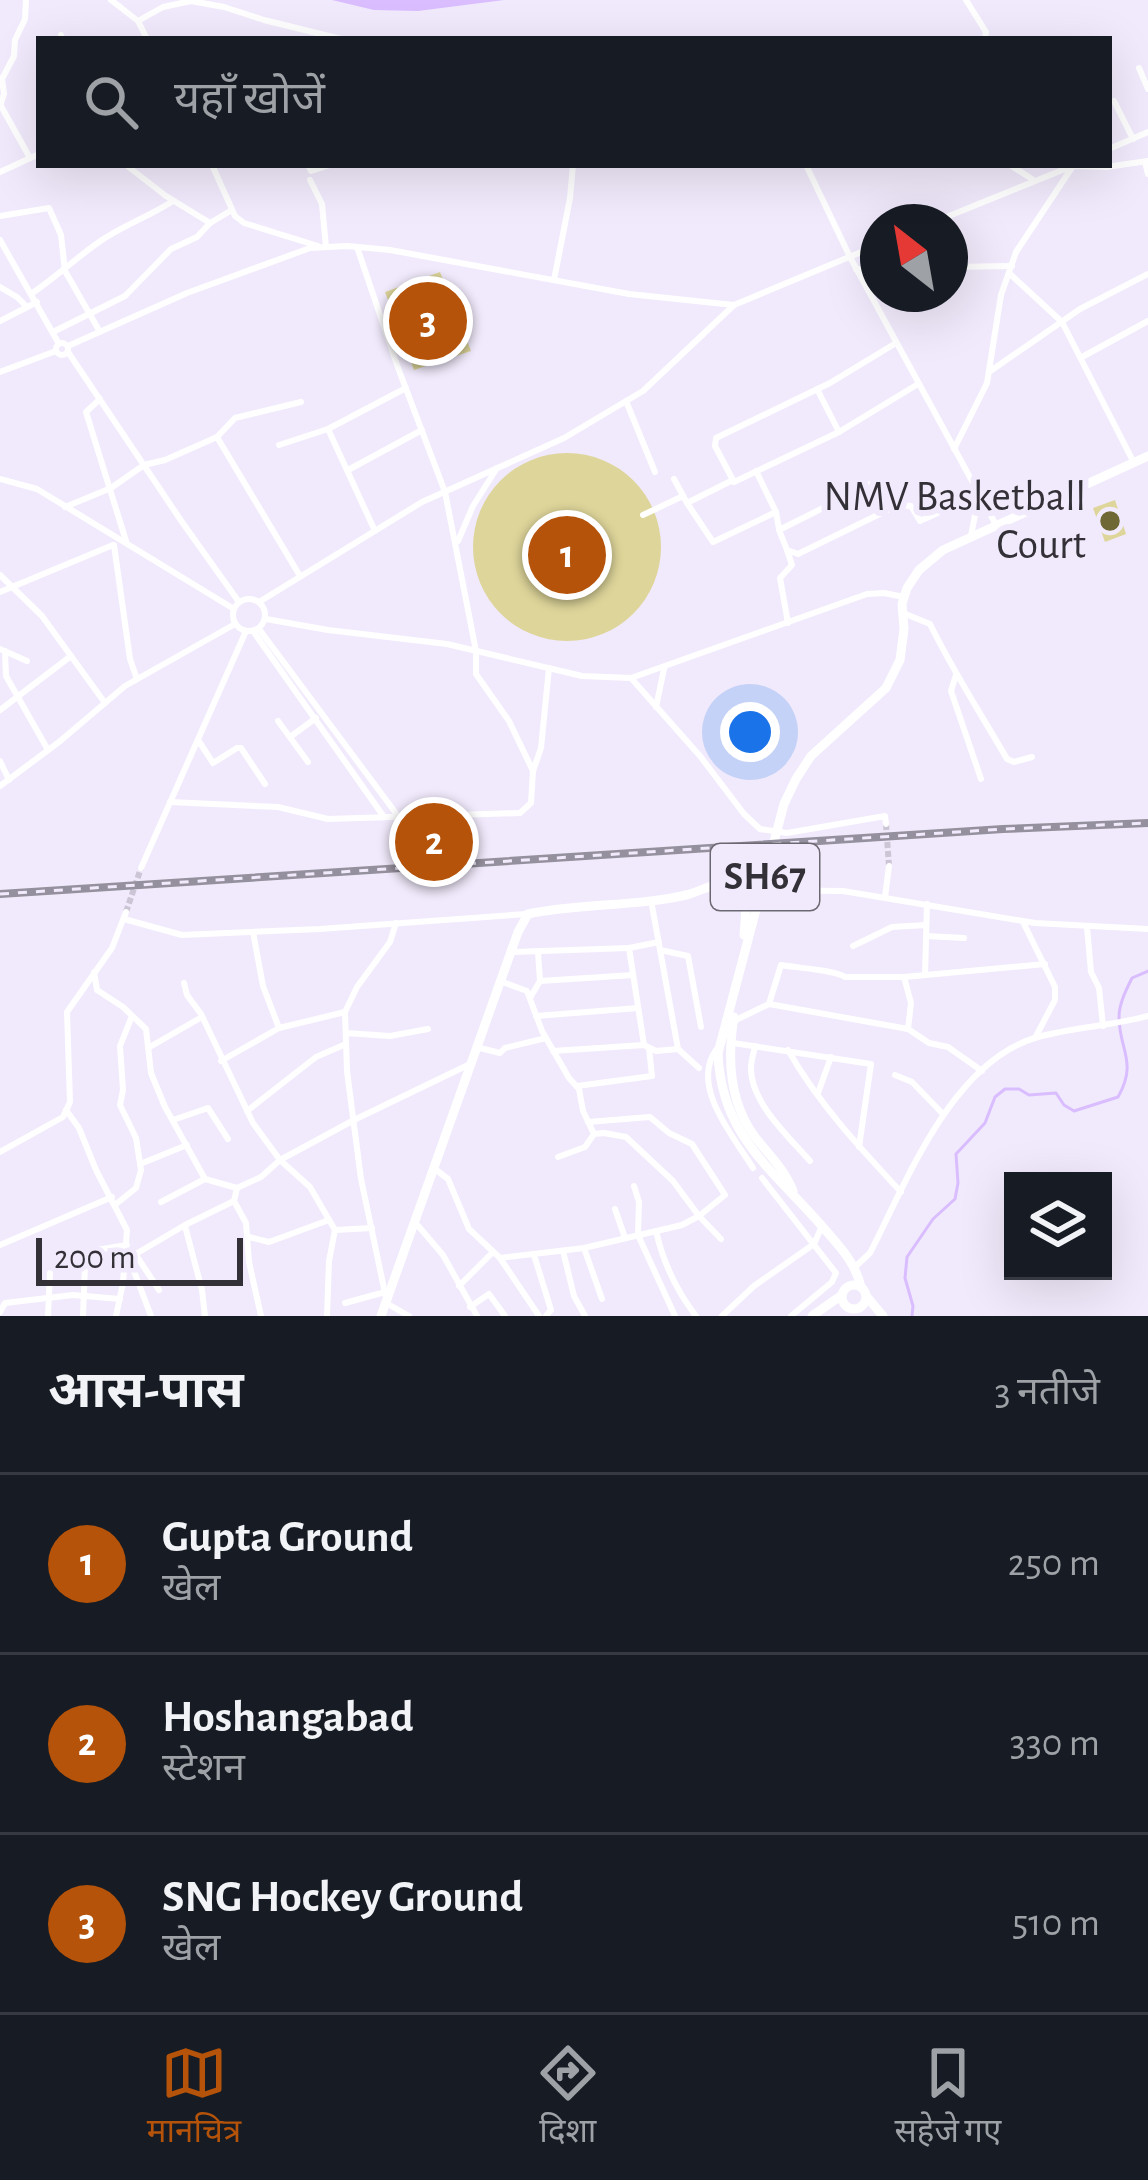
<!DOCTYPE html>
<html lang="hi">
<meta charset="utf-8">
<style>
:root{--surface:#171b24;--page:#242831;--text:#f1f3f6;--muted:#9ea1a6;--line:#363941;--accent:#b45309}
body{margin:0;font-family:"Alegreya Sans","Noto Sans Devanagari",sans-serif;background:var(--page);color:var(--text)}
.controls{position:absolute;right:36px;bottom:36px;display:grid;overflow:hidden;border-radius:0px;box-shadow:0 12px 48px #0002}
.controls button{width:108px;height:108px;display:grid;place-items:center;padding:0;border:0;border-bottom:3px solid var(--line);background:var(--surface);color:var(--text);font:60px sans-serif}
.compass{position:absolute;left:860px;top:204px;width:108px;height:108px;border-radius:50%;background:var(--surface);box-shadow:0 12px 48px #0002;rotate:329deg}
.scale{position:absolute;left:36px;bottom:30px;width:207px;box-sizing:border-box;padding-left:12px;border:6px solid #333137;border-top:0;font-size:33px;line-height:42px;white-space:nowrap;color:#333137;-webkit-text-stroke:9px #f1eafc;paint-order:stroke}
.you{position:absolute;left:750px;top:732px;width:42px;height:42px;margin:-30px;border:9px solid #fff;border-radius:50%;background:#1a73e8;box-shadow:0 0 0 18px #1a73e833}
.badge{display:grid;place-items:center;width:78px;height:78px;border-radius:50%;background:var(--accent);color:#fff;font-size:39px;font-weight:700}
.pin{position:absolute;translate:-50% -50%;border:6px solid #fff;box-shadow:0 3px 12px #0006}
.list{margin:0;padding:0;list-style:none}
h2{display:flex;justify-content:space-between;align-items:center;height:156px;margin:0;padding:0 48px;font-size:51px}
h2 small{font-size:39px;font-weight:400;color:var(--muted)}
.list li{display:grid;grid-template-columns:78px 1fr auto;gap:36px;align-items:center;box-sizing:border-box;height:180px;padding:0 48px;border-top:3px solid var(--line)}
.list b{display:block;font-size:45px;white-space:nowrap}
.list p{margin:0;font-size:39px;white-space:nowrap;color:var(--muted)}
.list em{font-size:39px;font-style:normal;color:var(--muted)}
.icon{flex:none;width:66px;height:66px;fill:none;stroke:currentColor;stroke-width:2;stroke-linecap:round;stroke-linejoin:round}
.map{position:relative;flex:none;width:1148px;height:1316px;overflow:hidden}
.search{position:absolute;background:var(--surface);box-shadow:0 12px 48px #0002;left:36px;right:36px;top:36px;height:132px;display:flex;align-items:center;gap:30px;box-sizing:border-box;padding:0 42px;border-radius:0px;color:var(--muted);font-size:45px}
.sheet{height:696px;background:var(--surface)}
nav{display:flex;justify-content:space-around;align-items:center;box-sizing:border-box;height:168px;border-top:3px solid var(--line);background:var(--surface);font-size:33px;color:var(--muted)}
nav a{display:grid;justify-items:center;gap:6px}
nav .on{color:var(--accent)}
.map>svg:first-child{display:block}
</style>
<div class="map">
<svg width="1148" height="1316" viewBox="0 0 1148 1316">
<rect width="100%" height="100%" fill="#f1eafc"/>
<!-- green -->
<g fill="#ded59a">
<path d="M440 272 471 351 414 370 385 292Z"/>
<circle cx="567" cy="547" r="94"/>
<path d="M1115 500 1126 534 1105 542 1093 508Z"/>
</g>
<!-- water -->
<path fill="#d9bdff" d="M332 0H504L418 11 374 10Z"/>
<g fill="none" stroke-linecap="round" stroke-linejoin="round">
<!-- stream -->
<path stroke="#d9bdff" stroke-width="3" d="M912 1316 913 1306 905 1278 907 1257 933 1219 955 1199 958 1183 956 1154 985 1123 995 1097 1005 1089H1019L1029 1095 1056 1093 1064 1105 1074 1111 1118 1097C1138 1062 1119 1050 1119 1017 1119 1004 1126 990 1132 978L1148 971"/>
<!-- minor-tunnel -->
<g stroke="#cbc5d5" stroke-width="6" stroke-dasharray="6 3" stroke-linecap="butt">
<path d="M886 824 889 866"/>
<path d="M126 912 141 868"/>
</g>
<!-- minor -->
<g stroke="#fff" stroke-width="6">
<path d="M111 0 138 21 147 39"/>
<path d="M966 0 986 32 985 39"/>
<path d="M138 21 163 7 191 1 224 7 264 20 341 39"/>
<path d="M61 35 62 39"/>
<path d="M1139 68 1148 89"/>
<path d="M1114 101 1133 139"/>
<path d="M0 106 4 94 2 79 14 56 15 40 25 19 26 0"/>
<path d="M1 106 30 158"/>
<path d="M1109 149 1148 132"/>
<path d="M1145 162 1148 174"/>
<path d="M126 165 166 196 210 223"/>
<path d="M212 165 235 216 244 223 318 246"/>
<path d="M308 165 311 171 330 165"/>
<path d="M806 165 850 257 996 525"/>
<path d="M1010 165 1032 179"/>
<path d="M1073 166 1106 167 1148 161"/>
<path d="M0 172 39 154"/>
<path d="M310 180 322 204 326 247"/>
<path d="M0 216 49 208 61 235 65 271 100 332"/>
<path d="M934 222 1070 167"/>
<path d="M0 240 59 344"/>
<path d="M950 267 1012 266"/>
<path d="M856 269H878"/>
<path d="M1009 273 1062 322 1134 463"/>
<path d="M554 280 570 198 573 165"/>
<path d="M0 287 17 297 26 306"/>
<path d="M31 294C55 278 76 258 99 242 122 226 150 216 173 201"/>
<path d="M0 321 37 302"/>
<path d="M53 332 125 296 171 249 197 237 210 223 232 210"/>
<circle cx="62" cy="349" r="6"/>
<path d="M68 346 187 293 310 248 347 246 390 250 629 294 734 305 878 245"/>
<path d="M68 352 182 522 239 602"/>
<path d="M1082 357 1148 321"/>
<path d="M0 372 56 351"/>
<path d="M989 372 1080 309 1148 274"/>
<path d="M817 389 839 432 734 482 715 446 716 438 830 383 896 343"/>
<path d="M100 399 86 412 126 541"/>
<path d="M626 401 655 472"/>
<path d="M328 429 375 531"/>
<path d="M839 432 918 384"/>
<path d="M217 437 300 576"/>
<path d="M279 445 328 429 406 388"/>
<path d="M954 449 987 383 1001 295 1016 252 1073 166"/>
<path d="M348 470 422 430"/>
<path d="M756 471 776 512 779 529"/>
<path d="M0 479 37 489 234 609"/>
<path d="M674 479 687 503 733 480"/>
<path d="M687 503 713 542 776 512"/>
<path d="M898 505C895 490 885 487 871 484L779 530 787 550 798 554 898 505 911 506 920 521 979 494 971 536"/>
<path d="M65 507 111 488 144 465 165 460 217 437 235 418 301 402"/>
<path d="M643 515 683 496"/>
<path d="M458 541 473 506 497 468"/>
<path d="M114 545 130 659 137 679"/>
<path d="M787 550 792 565 780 578 788 623"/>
<path d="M0 575 42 616 105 703"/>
<path d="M0 592 113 545"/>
<circle cx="249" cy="615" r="16"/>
<path d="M259 602 422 502 564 438 643 391 734 305"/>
<path d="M903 613 930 624C953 671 981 714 1007 759L1014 762 1032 757"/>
<path d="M266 619 328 630 447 644 582 676 631 678 867 594 884 593 904 597"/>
<path d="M259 629 398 816"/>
<path d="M253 631 384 817"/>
<path d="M0 649 27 661"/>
<path d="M5 651 6 676 48 750"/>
<path d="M956 675 951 691 981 779"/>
<path d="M631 678 700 756 744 814 760 829 787 833 885 816 886 824"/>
<path d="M656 707 664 669"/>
<path d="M0 710 71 656"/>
<path d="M278 721 308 762"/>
<path d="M290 737 316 718"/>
<path d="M198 740 213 763 237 748H241L265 784"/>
<path d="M0 761 9 780"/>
<path d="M533 771 541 748 549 668"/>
<path d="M0 786 59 742 125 686 235 624"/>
<path d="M170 802 278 807 328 819 520 813 531 803 533 771 509 721 476 674V651L445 492 397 365 357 247"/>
<path d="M141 868 246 631"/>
<path d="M741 890 843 891 1035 923 1148 929"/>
<path d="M885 897 889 866"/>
<path d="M651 900 678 1049 699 1068"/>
<path d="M124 919 182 935 320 929 526 914"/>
<path d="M1023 922 1055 987V1000L1035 1038"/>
<path d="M1087 927 1091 972 1099 988 1103 1026"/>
<path d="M253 932 263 986 279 1028"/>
<path d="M926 936 964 938"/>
<path d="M853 946 892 927 926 925"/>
<path d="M660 950 688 956 701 1027"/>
<path d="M513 952 629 948"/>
<path d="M538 952 540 981"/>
<path d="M94 972 97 990 123 1007 146 1029 151 1073 165 1107 205 1179 237 1188"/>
<path d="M925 975 927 904"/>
<path d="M904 977 911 1003 908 1029"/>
<path d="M500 981 527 991 542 1031 569 1078 579 1089 583 1111 594 1134 604 1133 626 1137 673 1181 699 1216 721 1239"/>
<path d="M184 983 187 995 201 1014 253 1123 280 1160 310 1187 335 1230 329 1261 327 1316"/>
<path d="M530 998 540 981 633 975"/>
<path d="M769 1004 908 1029 929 1043 948 1047 982 1071"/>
<path d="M536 1016 638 1008"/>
<path d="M736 1020 769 1004 781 965C797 968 835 970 845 977H904L1045 964"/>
<path d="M346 1033 390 1036 428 1029"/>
<path d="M733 1043 871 1064 859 1147"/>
<path d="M644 1045 629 948 659 942"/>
<path d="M755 1046C754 1053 751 1060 751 1067 750 1102 788 1136 810 1161"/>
<path d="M476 1047 500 1053 505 1048 546 1038"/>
<path d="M148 1048 202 1017"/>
<path d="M716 1050C690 1087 734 1137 753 1168"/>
<path d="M788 1050C818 1103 860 1148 901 1192"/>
<path d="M553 1051 644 1045 656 1051 678 1049"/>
<path d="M221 1061 279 1028 345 1012"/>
<path d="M895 1075 912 1082 942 1113"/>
<path d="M577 1086 652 1076 649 1048"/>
<path d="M818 1093 831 1057"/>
<path d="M66 1110 79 1128 96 1170 127 1230 123 1283 116 1316"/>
<path d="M247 1111 316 1057 346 1044"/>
<path d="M173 1120 208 1108 228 1139"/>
<path d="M0 1152 63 1117 70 1102 67 1012 112 948 126 912"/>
<path d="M558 1157 585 1147 594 1134"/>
<path d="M140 1164 187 1145"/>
<path d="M435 1169 448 1179 469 1229 500 1258 539 1316"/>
<path d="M762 1178 836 1273 832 1282 791 1316"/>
<path d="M634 1186 639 1202 638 1235 675 1316"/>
<path d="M234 1201 246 1223 249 1262 261 1316"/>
<path d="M161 1202 205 1179"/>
<path d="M116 1204 136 1188 141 1170 136 1138 120 1105 123 1090 120 1046 132 1016"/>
<path d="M615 1209 625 1238"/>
<path d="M414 1221 443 1255 477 1316"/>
<path d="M185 1226 202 1290 205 1316"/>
<path d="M335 1230 372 1228"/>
<path d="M656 1231C663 1262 676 1290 696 1316"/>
<path d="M249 1237 269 1242 329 1220"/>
<path d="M0 1245 112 1197"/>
<path d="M584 1248 602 1299"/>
<path d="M90 1251 127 1245"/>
<path d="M563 1251 574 1296 585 1316"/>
<path d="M136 1255 159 1290"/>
<path d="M534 1255 551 1310 546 1316"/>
<path d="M129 1258 185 1225 234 1201 237 1188 261 1177 280 1160 354 1120 468 1065"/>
<path d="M129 1258 151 1316"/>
<path d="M500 1258 584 1248 682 1225 699 1216 725 1195 692 1144 669 1133 650 1117 588 1122"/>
<path d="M855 1267 870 1253C907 1181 952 1061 1038 1037 1074 1027 1112 1026 1148 1016"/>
<path d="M459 1286 492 1253"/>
<path d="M386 1298 361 1179 347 1071 345 1012 357 987 390 942 396 923"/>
<path d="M345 1303 385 1292"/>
<path d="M386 1303 409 1316"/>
<path d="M470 1307 489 1294 505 1316"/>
<path d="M0 1312 5 1303 73 1295 120 1299"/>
<path d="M48 1316 50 1273"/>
<path d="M83 1316 85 1266"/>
<path d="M722 1316 754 1286 814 1244 822 1226"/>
</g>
<!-- major -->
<g stroke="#fff" stroke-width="9">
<path d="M734 1017C727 1059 729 1102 755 1137 769 1155 785 1170 793 1191"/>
<circle cx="854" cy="1297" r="12"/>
<path d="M861 1287C855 1261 838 1245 821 1225 771 1168 721 1135 718 1053L784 804 796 779 811 756 886 688 900 660 904 629 902 604 907 588 919 570 943 550 1148 456"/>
<path d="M867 1297 883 1316"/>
<path d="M381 1316 518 932 528 914C580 903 634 907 686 895 699 892 718 880 731 885 751 893 745 918 744 935"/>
<path d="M812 1316 842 1295"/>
</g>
<!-- rail casing -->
<g stroke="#95909d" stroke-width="8">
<path id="rail" d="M0 894 1003 829 1148 823"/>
</g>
<!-- rail -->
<use href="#rail" stroke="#f1eafc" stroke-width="3" stroke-dasharray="9" stroke-linecap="butt"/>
</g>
<!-- markers -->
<circle fill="#6f6834" stroke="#f1eafc" stroke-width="4.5" cx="1110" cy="521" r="12"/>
<g text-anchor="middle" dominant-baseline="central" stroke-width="12" stroke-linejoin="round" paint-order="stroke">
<!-- shield labels -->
<rect fill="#f1eafc" stroke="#6c6872" stroke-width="3" x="711" y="844" width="108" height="66" rx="9"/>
<g font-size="39" font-weight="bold" fill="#333137">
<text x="765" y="877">SH67</text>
</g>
<!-- poi labels -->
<g font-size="42" fill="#333137" stroke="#f1eafc" text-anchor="end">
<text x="1086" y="497">NMV Basketball<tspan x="1086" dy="48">Court</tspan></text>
</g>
</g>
</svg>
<div class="controls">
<button><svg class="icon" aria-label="layers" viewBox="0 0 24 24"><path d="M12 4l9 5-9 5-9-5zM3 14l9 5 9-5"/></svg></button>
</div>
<svg class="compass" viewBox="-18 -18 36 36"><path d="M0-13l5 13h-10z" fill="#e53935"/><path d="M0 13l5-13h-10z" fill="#9ea1a6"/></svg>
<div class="scale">200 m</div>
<div class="you"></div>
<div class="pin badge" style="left:567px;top:555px">1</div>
<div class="pin badge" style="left:434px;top:842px">2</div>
<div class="pin badge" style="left:428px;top:321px">3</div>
<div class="search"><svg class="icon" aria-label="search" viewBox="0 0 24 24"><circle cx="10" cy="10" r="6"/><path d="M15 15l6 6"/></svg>यहाँ खोजें</div>
</div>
<section class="sheet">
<h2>आस-पास<small>3 नतीजे</small></h2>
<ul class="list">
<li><span class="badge">1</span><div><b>Gupta Ground</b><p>खेल</p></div><em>250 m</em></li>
<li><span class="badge">2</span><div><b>Hoshangabad</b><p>स्टेशन</p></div><em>330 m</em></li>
<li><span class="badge">3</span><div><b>SNG Hockey Ground</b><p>खेल</p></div><em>510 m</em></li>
</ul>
</section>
<nav>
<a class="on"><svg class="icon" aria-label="map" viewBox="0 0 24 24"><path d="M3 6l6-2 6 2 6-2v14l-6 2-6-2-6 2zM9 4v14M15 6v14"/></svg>मानचित्र</a>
<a><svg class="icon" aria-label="directions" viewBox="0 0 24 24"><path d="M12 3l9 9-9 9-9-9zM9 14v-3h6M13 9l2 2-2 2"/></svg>दिशा</a>
<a><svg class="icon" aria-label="saved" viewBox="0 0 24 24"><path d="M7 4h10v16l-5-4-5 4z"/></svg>सहेजे गए</a>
</nav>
